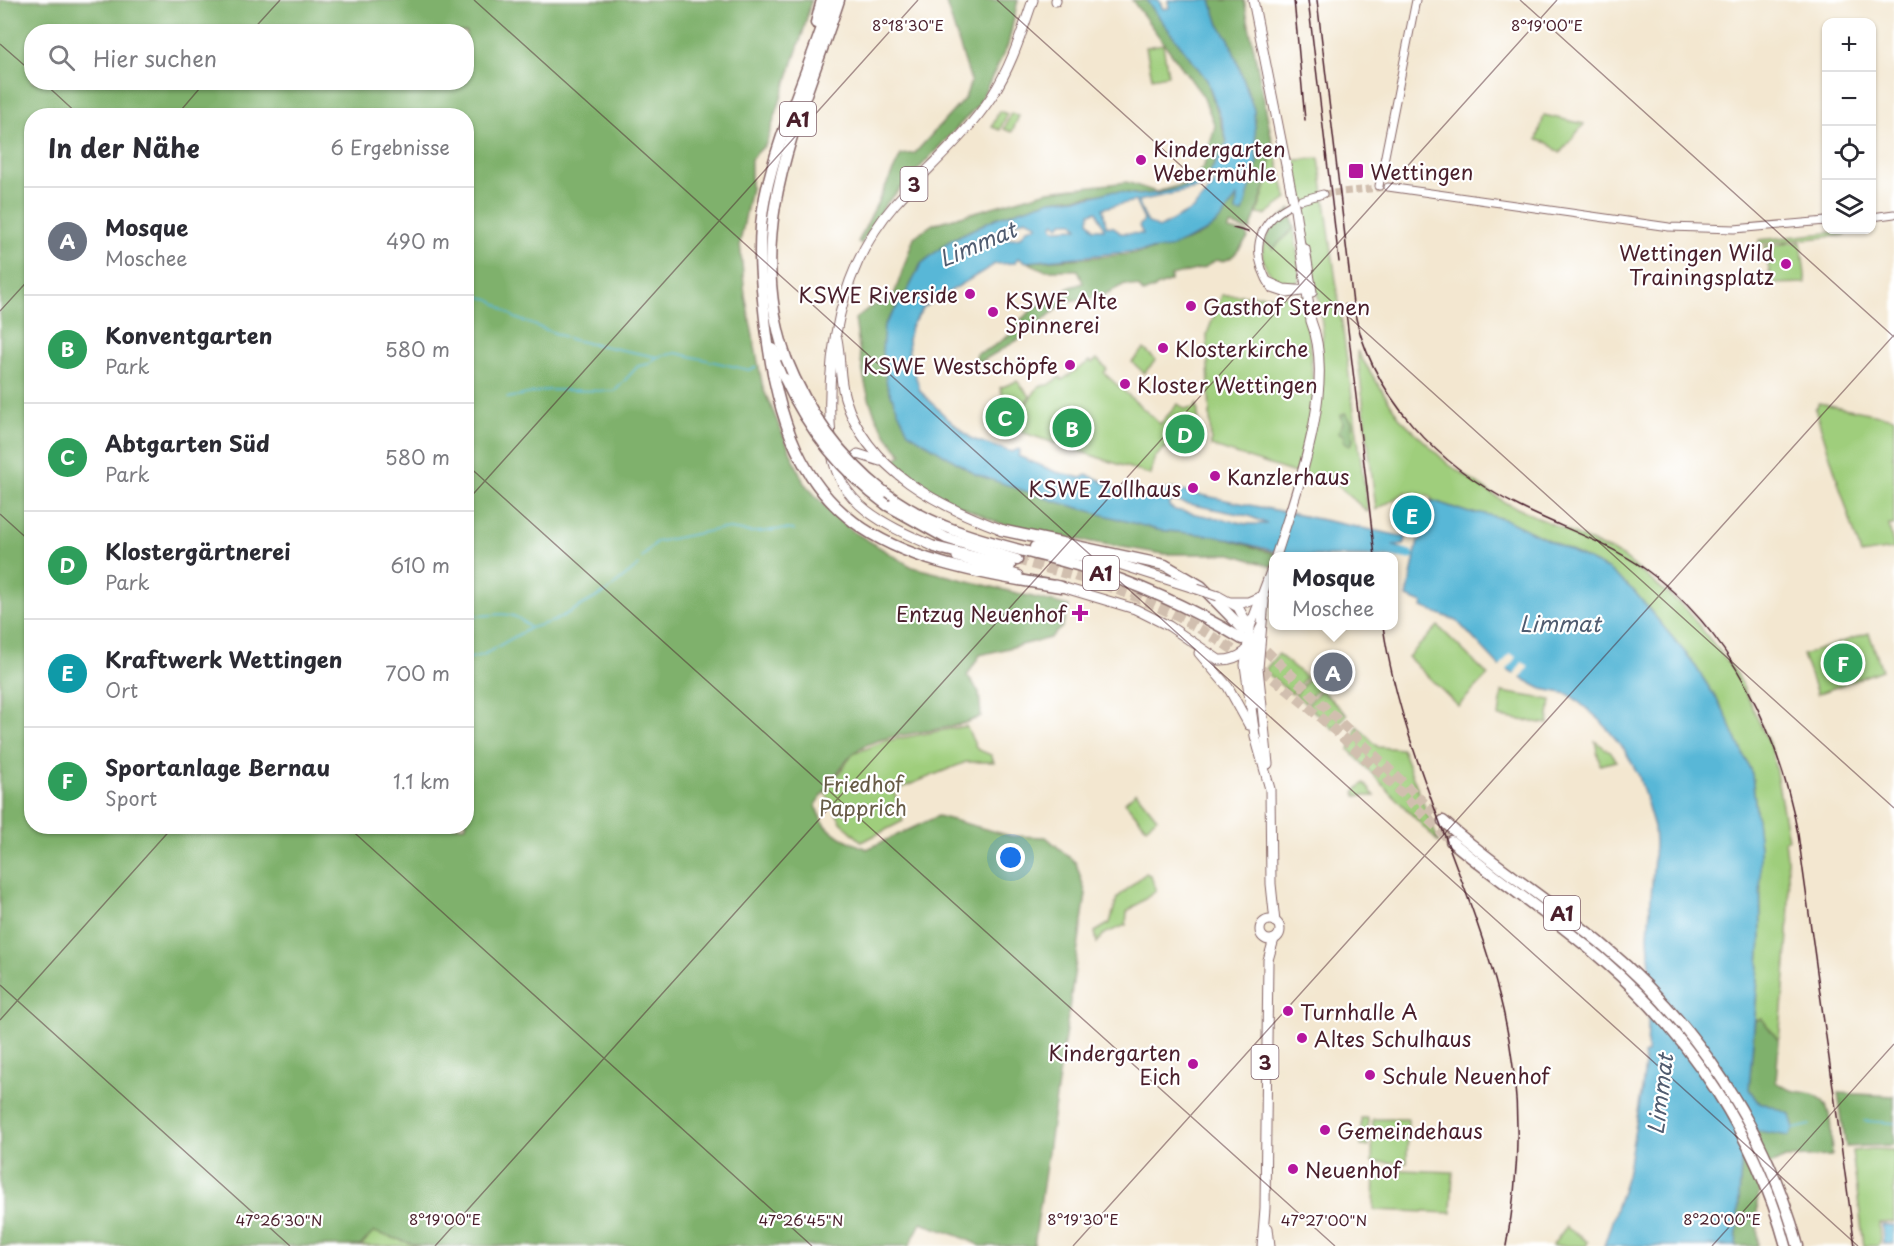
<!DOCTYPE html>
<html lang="de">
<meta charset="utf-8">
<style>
:root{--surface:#fff;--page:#f2f2f3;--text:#2b2b33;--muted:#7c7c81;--line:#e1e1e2;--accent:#b5179e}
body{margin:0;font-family:"Playpen Sans",sans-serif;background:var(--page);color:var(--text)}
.controls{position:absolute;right:18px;top:18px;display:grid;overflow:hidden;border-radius:12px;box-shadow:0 2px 4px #0004}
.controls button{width:54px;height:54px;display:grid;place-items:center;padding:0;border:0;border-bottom:2px solid var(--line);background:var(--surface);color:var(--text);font:30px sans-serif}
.you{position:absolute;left:1011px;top:858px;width:21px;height:21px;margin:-15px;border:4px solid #fff;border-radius:50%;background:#1a73e8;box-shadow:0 0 0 9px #1a73e833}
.badge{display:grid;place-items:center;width:39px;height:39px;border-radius:50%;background:var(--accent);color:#fff;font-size:20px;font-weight:700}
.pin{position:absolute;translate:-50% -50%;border:3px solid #fff;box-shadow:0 2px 6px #0006}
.popup{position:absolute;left:1269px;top:552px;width:129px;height:78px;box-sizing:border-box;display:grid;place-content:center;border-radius:12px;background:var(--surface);filter:drop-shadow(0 2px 4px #0005);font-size:20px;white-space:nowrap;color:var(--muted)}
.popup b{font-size:22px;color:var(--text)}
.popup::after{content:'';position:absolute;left:50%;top:100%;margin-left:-12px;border:12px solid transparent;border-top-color:var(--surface)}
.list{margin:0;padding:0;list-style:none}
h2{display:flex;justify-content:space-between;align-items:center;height:78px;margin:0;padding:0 24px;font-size:26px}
h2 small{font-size:20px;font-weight:400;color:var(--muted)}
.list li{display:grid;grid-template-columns:39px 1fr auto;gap:18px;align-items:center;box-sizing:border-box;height:108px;padding:0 24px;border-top:2px solid var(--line)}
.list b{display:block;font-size:22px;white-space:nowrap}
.list p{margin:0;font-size:20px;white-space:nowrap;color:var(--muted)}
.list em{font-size:20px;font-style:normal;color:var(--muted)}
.icon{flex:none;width:33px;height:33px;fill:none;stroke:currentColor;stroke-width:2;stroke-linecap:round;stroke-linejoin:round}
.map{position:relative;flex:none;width:1894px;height:1246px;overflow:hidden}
.search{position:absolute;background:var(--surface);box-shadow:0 2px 4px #0004;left:24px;top:24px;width:450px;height:66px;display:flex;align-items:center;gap:15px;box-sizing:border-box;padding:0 21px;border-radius:24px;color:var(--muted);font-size:22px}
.panel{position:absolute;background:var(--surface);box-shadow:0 2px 4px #0004;left:24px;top:108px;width:450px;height:726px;border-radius:24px}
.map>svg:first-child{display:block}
</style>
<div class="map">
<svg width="1894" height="1246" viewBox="0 0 1894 1246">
<rect width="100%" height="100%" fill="#fff"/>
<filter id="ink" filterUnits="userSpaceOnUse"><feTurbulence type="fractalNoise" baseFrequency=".0167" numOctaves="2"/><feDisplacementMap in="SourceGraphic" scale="12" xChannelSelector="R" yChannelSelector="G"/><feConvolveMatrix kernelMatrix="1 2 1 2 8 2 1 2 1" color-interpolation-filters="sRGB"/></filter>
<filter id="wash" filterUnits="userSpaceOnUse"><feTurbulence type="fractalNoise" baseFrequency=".008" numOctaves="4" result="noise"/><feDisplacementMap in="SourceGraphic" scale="24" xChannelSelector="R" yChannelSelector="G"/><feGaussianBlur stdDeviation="1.35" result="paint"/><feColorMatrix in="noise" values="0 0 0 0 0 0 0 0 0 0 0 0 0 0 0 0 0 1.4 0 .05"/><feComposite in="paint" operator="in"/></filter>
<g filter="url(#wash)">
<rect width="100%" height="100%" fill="#f3e7d0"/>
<!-- green -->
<g fill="#9fce7c" stroke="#747654" stroke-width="1.5">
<path d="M1163 44 1168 75 1152 78 1146 47Z"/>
<path d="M999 111 1007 114 1000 130 992 127Z"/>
<path d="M1011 113 1019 116 1012 132 1004 129Z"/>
<path d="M1544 115 1584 124 1560 153 1548 143 1537 140Z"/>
<path d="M1272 140 1287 199 1265 215 1257 214 1269 176Z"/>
<path d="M1319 158 1368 512 1337 485 1304 475 1323 333 1319 301 1288 161Z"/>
<path d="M1294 228 1300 273 1298 282 1290 285C1269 281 1257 260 1265 240L1273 249Z"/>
<path d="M1844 231 1845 235 1759 244V240Z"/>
<path d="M1801 242 1806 283 1772 284 1764 246Z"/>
<path d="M1222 295 1306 296 1314 395 1310 439 1298 474 1211 446 1207 334Z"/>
<path d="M1144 349 1156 360 1144 373 1132 362Z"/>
<path d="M1357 351 1399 417 1448 464 1506 503 1622 556 1687 610 1737 674 1772 750 1788 839 1785 840C1794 906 1785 974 1779 1041L1762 1019 1755 1020 1761 939 1760 847 1752 774 1723 709 1692 661 1634 591 1609 570 1507 520 1481 513H1469L1431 500V497L1406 492 1376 510Z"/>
<path d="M1097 359 1107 369 1104 373 1160 424 1178 404 1185 409 1195 408 1197 403 1200 437 1163 449 1154 459 1151 475 1009 428 1039 386 1048 385 1060 377 1062 380 1090 361 1092 363Z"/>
<path d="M1017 381 1030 396 1008 428 992 420 1005 401 1000 388Z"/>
<path d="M1819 403 1894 418V525H1889L1894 549 1861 554 1815 409Z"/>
<path d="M1438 626 1488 675 1458 706 1408 657Z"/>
<path d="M1869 633 1882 670 1817 694 1803 655Z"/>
<path d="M1278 654 1306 677 1292 694 1264 671Z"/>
<path d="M1309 678 1319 687 1305 703 1295 695Z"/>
<path d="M1321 690 1347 715 1333 729 1307 705Z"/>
<path d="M1502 692 1551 700 1548 724 1499 717Z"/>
<path d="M966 726 977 749 991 755 994 762H966L894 791 903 821 862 842 841 822 825 792 853 754 885 741Z"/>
<path d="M1357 726 1378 747 1402 749 1439 843 1349 750Z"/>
<path d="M1595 741 1610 752 1617 761 1600 765Z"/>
<path d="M1364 783 1375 796H1356L1355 791Z"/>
<path d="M1136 792 1157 818 1146 827 1125 802Z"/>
<path d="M1146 873 1151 876 1156 891 1127 912 1126 925 1104 934 1097 943 1095 932 1110 923 1117 898Z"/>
<rect x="1361" y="1118" width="7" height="28"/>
<path d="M1373 1119H1408L1407 1163 1372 1162Z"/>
<path d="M1873 1149 1894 1150V1222L1879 1223 1880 1243 1878 1246H1864L1852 1151Z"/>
<path d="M1375 1169 1453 1172 1451 1213 1374 1210Z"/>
<path d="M1566 1227 1588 1242 1586 1246H1552Z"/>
<path d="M374 1231 419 1246H360Z"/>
</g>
<!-- forest -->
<g fill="#7fb16c" stroke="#64684c" stroke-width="1.5" fill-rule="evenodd">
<path d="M0 0H811L804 29 766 144 751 159V188L740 243 745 295 763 388 804 483 824 505 854 532 912 567 1069 606 1062 627 1050 638 980 655 967 676 979 692 981 716C946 736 880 729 854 753 839 766 827 789 816 805 821 832 844 839 867 849L938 816 1011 836 1046 837 1076 863 1086 894 1034 1246H981L959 1236 921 1223 909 1246H419L374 1232 360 1246H0ZM32 32H466V82H32ZM32 116H466V826H32Z"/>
<path d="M945 0H1018L1008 45 978 105 886 204 861 244 858 242 901 155 915 153 965 98 971 81Z"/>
<path d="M1132 0H1146L1207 80 1227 142 1208 176 1199 184 1160 193 1139 195 1120 192 1051 200 996 218 951 240 921 264 905 296 884 325 944 454 975 474 1158 530 1217 536 1283 556H1273V567L1232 554H1164L1032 532 999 523 940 497 892 462 902 454C863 413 863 372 855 319L870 307 893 298 914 237 933 224 1048 191 1127 182 1156 192 1191 182 1204 166 1215 126 1203 96Z"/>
<path d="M1211 0H1244L1272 140 1269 176 1250 231 1231 225 1228 230 1246 233 1248 238C1239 247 1232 265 1216 260L1204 268 1171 276V281L1143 293 1139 287 1125 284 1100 297 1067 301 1018 340 977 364 976 354 989 349 1017 330V323C1040 303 1053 292 1083 283L1078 270H1044L1027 262C1080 257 1162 259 1207 231 1220 222 1228 209 1237 197L1236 212 1257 164 1254 110 1229 39 1219 25Z"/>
<path d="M1291 209 1294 228 1273 249 1265 240 1274 224Z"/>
<path d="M1345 413 1352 421 1353 441 1349 446 1343 440 1344 436 1338 432 1343 423 1341 415Z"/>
<path d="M1762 1019 1779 1041 1776 1082C1786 1090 1795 1091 1807 1093 1836 1096 1830 1133 1832 1156L1785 1158 1766 1167 1757 1202 1758 1246H1736L1741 1165 1746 1134 1790 1114 1757 1101 1749 1089 1755 1020Z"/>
<path d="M1838 1093 1894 1096V1145L1846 1147Z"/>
</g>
<!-- water -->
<g fill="#59b7d7" stroke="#526b81" stroke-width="1.5" fill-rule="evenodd">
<path d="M1146 0H1159L1163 9 1169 8 1168 0H1211L1219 25 1229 39 1254 110 1257 164 1243 213 1236 212 1237 197 1221 219 1207 231 1169 248 1027 262 1018 258 1015 263 995 264 924 307 911 326 908 340 909 353 920 391 946 417 972 439 1012 452 1018 449 1020 450 1018 456 1056 472 1081 478 1086 475C1104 479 1102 483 1116 489 1136 497 1151 493 1172 489L1406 537 1404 545H1393L1403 549 1401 557 1293 556 1217 536 1158 530 1054 501 975 474 908 432 895 404 887 385 882 352 884 325 905 296 921 264 951 240 996 218 1051 200 1090 197 1112 191 1139 195 1160 193 1199 184 1208 176 1227 142 1222 121 1207 80ZM1216 176H1219L1217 181 1193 209 1159 228 1147 222 1138 201 1205 187ZM1135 201 1144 220 1139 226 1143 234 1120 233 1114 227 1106 226 1103 208ZM1097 211 1104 229H1094L1089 221 1090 213ZM1025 219 1037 224V226L1027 229 1021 237 998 240 987 247H974L971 242ZM1055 222 1059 226 1063 222H1073L1078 228 1054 229 1052 226ZM1173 501 1249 516 1267 524H1247L1175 510 1169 506V502Z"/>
<path d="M1431 500 1469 513H1481L1507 520 1609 570 1634 591 1692 661 1723 709 1752 774 1760 847 1761 939 1749 1089 1757 1101 1790 1114 1794 1129 1789 1136 1753 1130 1746 1134 1741 1165 1736 1246H1604L1627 1175 1642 1089 1645 1065 1643 1055 1647 1053 1650 968 1648 936 1655 844 1654 827 1639 776 1624 749 1600 720 1575 699 1568 694 1542 689 1499 666 1457 621 1422 607 1423 603 1407 597 1418 540 1421 541Z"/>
<path d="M1894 1225V1244H1883L1882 1225Z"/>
</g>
<!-- pier -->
<g fill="#f3e7d0">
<path d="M1510 653 1516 657 1505 673 1499 668Z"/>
<path d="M1522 662 1529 666 1520 680 1513 676Z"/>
</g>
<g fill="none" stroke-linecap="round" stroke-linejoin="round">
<!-- stream -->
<g stroke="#59b7d7" stroke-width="1.5">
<path d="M466 294 490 299 515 318 573 340 657 357 676 353 749 370 756 367"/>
<path d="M507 398 548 390 615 391 638 366 649 364 657 357"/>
<path d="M642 558 656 542 720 529C732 527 742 533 754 532 770 532 778 527 794 530"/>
<path d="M466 615C494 619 508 605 529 627"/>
<path d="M466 659 483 655 530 628 554 621 606 592 639 565"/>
<path d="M1864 1121 1894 1123"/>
<path d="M1794 1129 1810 1125"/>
</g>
<!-- river -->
<path stroke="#59b7d7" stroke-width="9" d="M1392 552 1410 555"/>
</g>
</g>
<g filter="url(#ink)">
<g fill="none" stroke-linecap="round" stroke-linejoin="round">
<!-- minor-tunnel -->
<path stroke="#d1bfaf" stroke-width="7" stroke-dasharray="7 3.5" stroke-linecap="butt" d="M1323 194 1388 187"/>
<!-- highway-tunnel -->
<g stroke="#d1bfaf" stroke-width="10" stroke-dasharray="10 5" stroke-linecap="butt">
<path d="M1017 560C1062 573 1109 584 1152 604 1273 660 1356 751 1451 841"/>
<path d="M1255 640 1443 821"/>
</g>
<!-- minor casing -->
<g stroke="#856565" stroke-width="9">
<g id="minor">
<path d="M1379 186 1416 0"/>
<path d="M1388 187 1669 227 1734 229 1826 221"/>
<path d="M1301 200 1323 194"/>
<path d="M1290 205C1253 225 1251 256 1272 289L1287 294 1309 291"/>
<path d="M1872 217 1894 214"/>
<path d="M1268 281 1284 288 1309 290"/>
</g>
</g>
<!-- major casing -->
<g stroke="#856565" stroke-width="11">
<g id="major">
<path d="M1056 0V1"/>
<path d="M1253 0 1295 210 1311 321C1337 386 1296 492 1276 556"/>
<path d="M1305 249 1312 292"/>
<path d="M837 339C841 359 839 379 845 398 867 471 940 507 1006 531"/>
<path d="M831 440C825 357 839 268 895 204 927 168 965 137 992 96 1012 65 1021 34 1033 0"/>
<path d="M832 453C840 510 896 529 942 550"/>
<path d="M845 464 858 454 880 461"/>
<path d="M957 557 1018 575"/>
<path d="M1097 557 1197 589"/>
<path d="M1273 566 1250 627 1245 665 1255 736 1270 789 1271 884 1275 922"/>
<path d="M1055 585 1135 609 1169 626 1219 660C1239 661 1254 648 1260 629"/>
<path d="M1218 596 1238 607 1250 629"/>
<path d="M1264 601 1258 668 1268 764"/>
<path d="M1231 602H1248L1264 595"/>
<path d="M1252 646V675L1255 704"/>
<path d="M1199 653 1228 687 1249 725"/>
<circle cx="1270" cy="930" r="10"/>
<path d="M1268 1228 1270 1246"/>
<path d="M1262 1246 1265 1208 1268 960 1274 939"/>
</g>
</g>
<!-- highway casing -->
<g stroke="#856565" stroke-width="13">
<g id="highway">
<path d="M831 0C811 67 779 129 765 197 756 243 761 283 766 328 789 528 879 559 1061 587"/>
<path d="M816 23 822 0"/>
<path d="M773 349 785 379"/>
<path d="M786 358C742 227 799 123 839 0"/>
<path d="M884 492C943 537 1011 546 1080 566 1137 583 1191 608 1242 639"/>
<path d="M887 505 946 538 1017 560"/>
<path d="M1001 530 1165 565 1201 586 1244 630"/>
<path d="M935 547 1010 566"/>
<path d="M1035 547 1104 560"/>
<path d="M1443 821C1494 866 1552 902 1604 946 1697 1024 1766 1129 1798 1246"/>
<path d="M1451 841C1501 883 1556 919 1605 962 1691 1037 1756 1136 1786 1246"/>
</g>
</g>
<!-- minor -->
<use href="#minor" stroke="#fff" stroke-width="7"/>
<!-- major -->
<use href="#major" stroke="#fff" stroke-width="9"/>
<!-- highway -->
<use href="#highway" stroke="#fff" stroke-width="10"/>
<!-- rail -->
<g stroke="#4a1f2b" stroke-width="1.5">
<path d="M1294 0 1305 120"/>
<path d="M1308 0 1339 262"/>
<path d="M1317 0 1353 304C1369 395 1439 467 1520 507 1562 528 1607 542 1645 569 1731 630 1779 734 1798 834L1855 1246"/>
<path d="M1233 228 1248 232"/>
<path d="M1345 304 1375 556"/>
<path d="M1383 626C1402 756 1467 871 1500 998 1521 1079 1522 1164 1506 1246"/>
</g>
<!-- major-bridge casing -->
<g stroke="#856565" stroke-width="11" stroke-linecap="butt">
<path id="major-bridge" d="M1197 589 1218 596"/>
</g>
<!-- highway-bridge casing -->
<g stroke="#856565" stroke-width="13" stroke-linecap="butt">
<g id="highway-bridge">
<path d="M786 358C807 411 840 457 884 492"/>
<path d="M785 379C808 429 842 472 887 505"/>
</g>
</g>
<!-- major-bridge -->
<use href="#major-bridge" stroke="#fff" stroke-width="9"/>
<!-- highway-bridge -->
<use href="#highway-bridge" stroke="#fff" stroke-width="10"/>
</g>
</g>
<!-- ticks -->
<path fill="none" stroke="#4a1f2b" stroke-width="1.5" stroke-opacity="0.45" d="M474 0 1858 1246M997 0 1894 808M1520 0 1894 337M251 32 280 0M0 44 32 72M43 82 80 116M176 116 205 82M0 311 32 276M466 464 1335 1246M466 502 918 0M0 514 32 543M347 826 812 1246M0 985 290 1246M0 1020 174 826M435 1246 1557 0M1073 1246 1894 335M1712 1246 1894 1044"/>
<!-- markers -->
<g fill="#b5179e" stroke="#fff" stroke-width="2">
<circle cx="1141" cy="160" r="6"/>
<rect x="1348" y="163" width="16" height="16" rx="3"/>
<circle cx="1786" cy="264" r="6"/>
<circle cx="970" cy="294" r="6"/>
<circle cx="1191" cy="306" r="6"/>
<circle cx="993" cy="312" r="6"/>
<circle cx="1163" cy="348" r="6"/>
<circle cx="1070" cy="365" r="6"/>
<circle cx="1125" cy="384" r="6"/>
<circle cx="1215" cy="476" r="6"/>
<circle cx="1193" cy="488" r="6"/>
<path d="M1077 604h6v6h6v6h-6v6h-6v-6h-6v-6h6z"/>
<circle cx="1288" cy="1011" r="6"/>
<circle cx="1302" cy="1038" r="6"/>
<circle cx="1193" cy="1064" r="6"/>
<circle cx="1370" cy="1075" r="6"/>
<circle cx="1325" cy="1130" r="6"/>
<circle cx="1293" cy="1169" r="6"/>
</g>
<g text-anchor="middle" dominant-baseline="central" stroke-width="4.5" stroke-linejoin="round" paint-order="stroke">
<!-- shield labels -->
<g fill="#fff" stroke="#80626b" stroke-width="1.5">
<rect x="780" y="102" width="36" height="34" rx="4.5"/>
<rect x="900.5" y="167" width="27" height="34" rx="4.5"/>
<rect x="1083" y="556" width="36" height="34" rx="4.5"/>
<rect x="1544" y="896" width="36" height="34" rx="4.5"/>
<rect x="1251.5" y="1045" width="27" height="34" rx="4.5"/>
</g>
<g font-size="20" font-weight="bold" fill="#4a1f2b">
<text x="798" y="119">A1</text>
<text x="914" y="184">3</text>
<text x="1101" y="573">A1</text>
<text x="1562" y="913">A1</text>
<text x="1265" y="1062">3</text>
</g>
<!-- poi labels -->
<g font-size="21" fill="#4a1f2b" stroke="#fff" text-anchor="start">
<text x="1153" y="148">Kindergarten<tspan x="1153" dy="24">Webermühle</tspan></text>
<text x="1370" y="171">Wettingen</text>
<text x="1774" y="252" text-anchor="end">Wettingen Wild<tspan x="1774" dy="24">Trainingsplatz</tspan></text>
<text x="958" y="294" text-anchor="end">KSWE Riverside</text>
<text x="1005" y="300">KSWE Alte<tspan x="1005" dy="24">Spinnerei</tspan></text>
<text x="1203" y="306">Gasthof Sternen</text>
<text x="1175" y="348">Klosterkirche</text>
<text x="1058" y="365" text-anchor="end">KSWE Westschöpfe</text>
<text x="1137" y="384">Kloster Wettingen</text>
<text x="1227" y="476">Kanzlerhaus</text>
<text x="1181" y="488" text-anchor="end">KSWE Zollhaus</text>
<text x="1066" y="613" text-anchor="end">Entzug Neuenhof</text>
<text x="1300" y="1011">Turnhalle A</text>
<text x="1314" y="1038">Altes Schulhaus</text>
<text x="1181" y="1052" text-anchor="end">Kindergarten<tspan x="1181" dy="24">Eich</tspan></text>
<text x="1382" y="1075">Schule Neuenhof</text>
<text x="1337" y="1130">Gemeindehaus</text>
<text x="1305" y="1169">Neuenhof</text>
</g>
<!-- park labels -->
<g font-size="21" fill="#685c47" stroke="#fff">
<text x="863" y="783">Friedhof<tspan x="863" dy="24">Papprich</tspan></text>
</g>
<!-- water labels -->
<g font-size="22" font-style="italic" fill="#505c70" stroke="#fff">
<text transform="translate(977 243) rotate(-23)">Limmat</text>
<text x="1560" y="622">Limmat</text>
<text transform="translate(1659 1094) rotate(-83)">Limmat</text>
</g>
</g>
<g font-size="15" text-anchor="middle" fill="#4a1f2b" stroke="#fff" stroke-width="4.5" stroke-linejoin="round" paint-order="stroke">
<text x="908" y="31">8°18'30"E</text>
<text x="1547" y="31">8°19'00"E</text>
<text x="445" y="1225">8°19'00"E</text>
<text x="1083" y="1225">8°19'30"E</text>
<text x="1722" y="1225">8°20'00"E</text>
<text x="279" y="1226">47°26'30"N</text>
<text x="801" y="1226">47°26'45"N</text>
<text x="1324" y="1226">47°27'00"N</text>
</g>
</svg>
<div class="controls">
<button>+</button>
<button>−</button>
<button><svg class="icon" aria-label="locate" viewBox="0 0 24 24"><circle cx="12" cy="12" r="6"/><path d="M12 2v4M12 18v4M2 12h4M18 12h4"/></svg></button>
<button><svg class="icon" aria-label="layers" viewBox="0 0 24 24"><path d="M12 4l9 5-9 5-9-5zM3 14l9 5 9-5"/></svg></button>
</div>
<div class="you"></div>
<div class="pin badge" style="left:1333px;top:672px;background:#6b7280">A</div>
<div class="popup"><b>Mosque</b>Moschee</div>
<div class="pin badge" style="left:1072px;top:428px;background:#2e9e5b">B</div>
<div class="pin badge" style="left:1005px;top:417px;background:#2e9e5b">C</div>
<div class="pin badge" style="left:1185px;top:434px;background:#2e9e5b">D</div>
<div class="pin badge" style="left:1412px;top:515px;background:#0f9aa8">E</div>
<div class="pin badge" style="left:1843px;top:663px;background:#2e9e5b">F</div>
<div class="search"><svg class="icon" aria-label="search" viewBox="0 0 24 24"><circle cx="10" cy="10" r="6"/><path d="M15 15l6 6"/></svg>Hier suchen</div>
<section class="panel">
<h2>In der Nähe<small>6 Ergebnisse</small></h2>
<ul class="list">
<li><span class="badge" style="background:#6b7280">A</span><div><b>Mosque</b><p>Moschee</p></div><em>490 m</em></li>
<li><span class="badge" style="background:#2e9e5b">B</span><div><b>Konventgarten</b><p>Park</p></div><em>580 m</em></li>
<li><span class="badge" style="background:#2e9e5b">C</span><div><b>Abtgarten Süd</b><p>Park</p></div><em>580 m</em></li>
<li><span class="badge" style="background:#2e9e5b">D</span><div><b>Klostergärtnerei</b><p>Park</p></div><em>610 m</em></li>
<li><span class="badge" style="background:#0f9aa8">E</span><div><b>Kraftwerk Wettingen</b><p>Ort</p></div><em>700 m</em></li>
<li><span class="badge" style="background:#2e9e5b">F</span><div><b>Sportanlage Bernau</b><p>Sport</p></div><em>1.1 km</em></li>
</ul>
</section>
</div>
